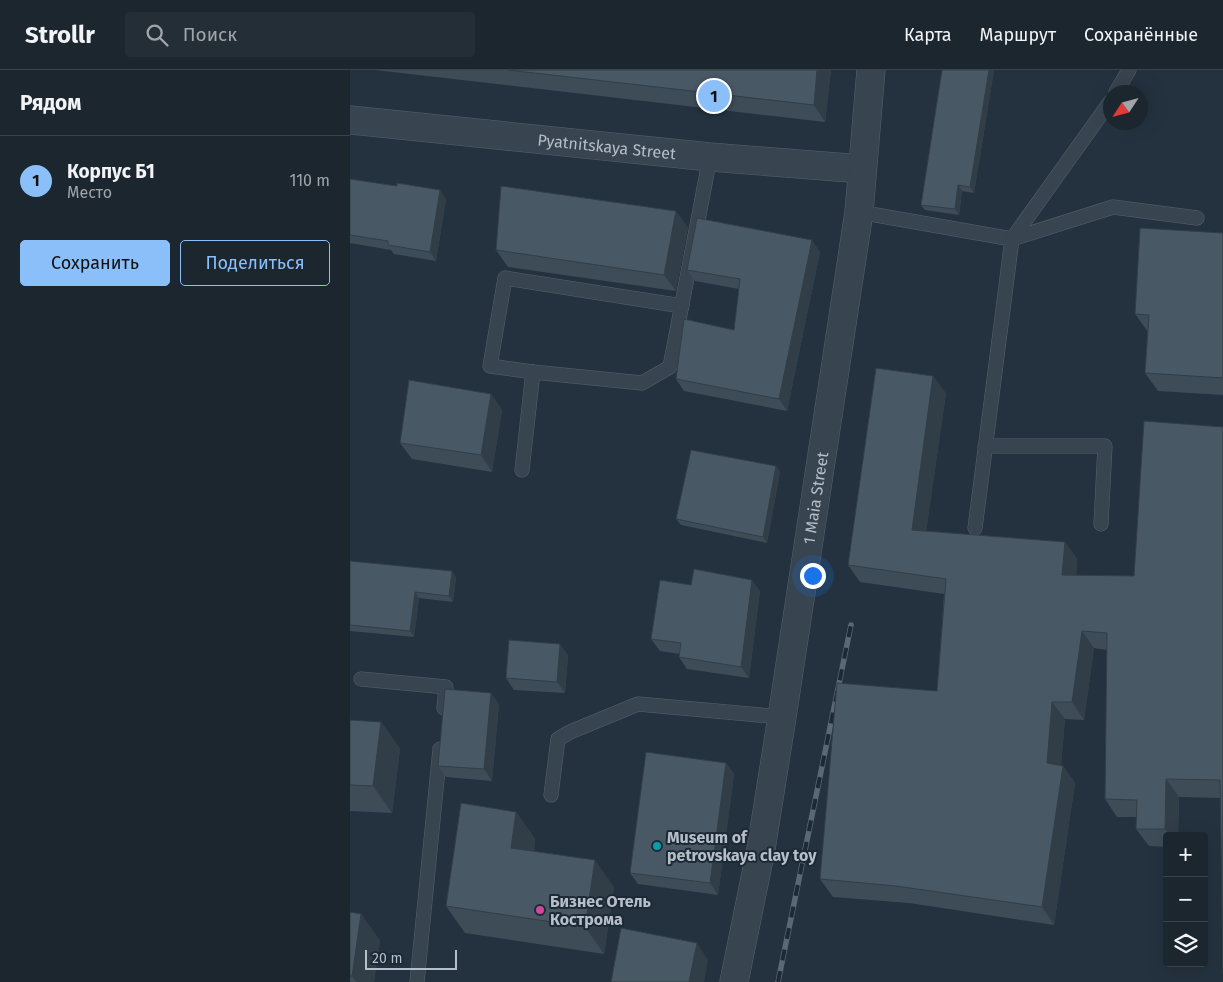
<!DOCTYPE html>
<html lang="ru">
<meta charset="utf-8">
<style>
:root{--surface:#1b262f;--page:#242e37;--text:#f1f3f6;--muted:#a0a5aa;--line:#39434b;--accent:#8bbff9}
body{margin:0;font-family:"Fira Sans",sans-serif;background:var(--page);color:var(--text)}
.controls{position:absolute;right:15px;bottom:15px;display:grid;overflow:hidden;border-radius:5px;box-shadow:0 5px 20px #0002}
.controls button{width:45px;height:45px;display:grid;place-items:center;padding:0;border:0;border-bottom:1px solid var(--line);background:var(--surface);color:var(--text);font:25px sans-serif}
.compass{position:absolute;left:753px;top:15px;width:45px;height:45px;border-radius:50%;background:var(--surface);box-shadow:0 5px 20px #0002;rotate:234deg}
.scale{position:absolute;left:15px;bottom:12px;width:92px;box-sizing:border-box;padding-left:5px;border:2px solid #b5bfca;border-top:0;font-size:14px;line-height:18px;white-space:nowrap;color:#b5bfca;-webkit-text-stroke:4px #1d2934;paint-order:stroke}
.you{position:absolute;left:462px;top:505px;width:18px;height:18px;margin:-12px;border:4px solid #fff;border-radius:50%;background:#1a73e8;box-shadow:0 0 0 8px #1a73e833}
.badge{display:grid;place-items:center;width:32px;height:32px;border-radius:50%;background:var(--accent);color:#111;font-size:16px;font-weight:700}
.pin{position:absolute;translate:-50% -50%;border:2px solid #fff;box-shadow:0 1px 5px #0006}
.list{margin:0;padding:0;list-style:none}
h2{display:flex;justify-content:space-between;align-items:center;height:65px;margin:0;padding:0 20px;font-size:21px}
h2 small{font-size:16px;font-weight:400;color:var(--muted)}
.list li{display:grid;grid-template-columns:32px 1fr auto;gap:15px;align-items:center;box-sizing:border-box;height:90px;padding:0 20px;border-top:1px solid var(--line)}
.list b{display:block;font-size:19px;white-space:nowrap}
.list p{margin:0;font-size:16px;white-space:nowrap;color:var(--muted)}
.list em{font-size:16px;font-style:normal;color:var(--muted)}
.actions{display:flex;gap:10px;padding:15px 20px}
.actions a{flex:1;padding:11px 0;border:1px solid var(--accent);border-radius:5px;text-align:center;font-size:18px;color:var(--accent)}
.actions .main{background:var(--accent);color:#111}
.icon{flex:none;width:28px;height:28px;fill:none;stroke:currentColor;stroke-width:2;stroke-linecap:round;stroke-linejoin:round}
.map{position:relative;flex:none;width:873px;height:912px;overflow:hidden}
header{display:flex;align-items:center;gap:30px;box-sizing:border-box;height:70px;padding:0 25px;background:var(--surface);border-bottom:1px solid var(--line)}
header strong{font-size:24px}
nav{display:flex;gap:28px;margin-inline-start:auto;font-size:18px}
.search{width:350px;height:45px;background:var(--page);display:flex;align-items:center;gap:12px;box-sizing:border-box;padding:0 18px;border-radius:5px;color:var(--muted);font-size:19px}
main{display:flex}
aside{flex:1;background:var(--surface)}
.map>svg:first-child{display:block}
</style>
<header>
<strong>Strollr</strong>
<div class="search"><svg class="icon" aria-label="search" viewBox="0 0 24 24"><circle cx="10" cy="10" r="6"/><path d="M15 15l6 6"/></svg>Поиск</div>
<nav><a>Карта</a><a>Маршрут</a><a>Сохранённые</a></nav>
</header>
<main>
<aside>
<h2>Рядом<small></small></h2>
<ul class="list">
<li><span class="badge">1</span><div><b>Корпус Б1</b><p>Место</p></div><em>110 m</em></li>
</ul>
<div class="actions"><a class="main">Сохранить</a><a>Поделиться</a></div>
</aside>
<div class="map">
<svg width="873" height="912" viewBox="0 0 873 912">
<rect width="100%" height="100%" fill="#24323f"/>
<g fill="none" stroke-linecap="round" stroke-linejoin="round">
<!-- service casing -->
<g stroke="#56626d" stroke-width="15">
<g id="service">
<path d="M766 22 779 0"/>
<path d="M509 142 662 169 625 458"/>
<path d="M662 169 763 137 847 148"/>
<path d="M662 169 760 32"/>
<path d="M183 302 140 296 155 208 332 236"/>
<path d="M635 376H755L751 454"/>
<path d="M172 400 183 302 292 313 320 297 360 87"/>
<path d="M11 609 96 617 94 638"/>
<path d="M201 725 208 669 220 662 288 634 432 647"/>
<path d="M67 912 90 679"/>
</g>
</g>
<!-- tertiary casing -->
<g stroke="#56626d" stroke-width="29">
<g id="tertiary">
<path id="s1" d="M0 50 360 87 512 99"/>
<path id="s2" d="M384 912 411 779 432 647 509 142 521 0"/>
</g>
</g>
<!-- service -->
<use href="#service" stroke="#38444f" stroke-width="14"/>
<!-- tertiary -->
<use href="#tertiary" stroke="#38444f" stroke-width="28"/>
<!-- rail casing -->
<g stroke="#5a6876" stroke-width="5.5">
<path id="rail" d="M428 912 501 555"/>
</g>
<!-- rail -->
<use href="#rail" stroke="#1d2934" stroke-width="4" stroke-dasharray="11" stroke-linecap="butt"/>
</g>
<!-- wall -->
<g fill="#3e4c57">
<path d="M25 0H481L475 52Z"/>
<path d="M592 0H644L624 123 612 121 609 145 575 140 571 135Z"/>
<path d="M0 109 96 129 86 191 44 184 41 180 0 173Z"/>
<path d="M338 157 326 221 158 197 146 180Z"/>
<path d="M873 163V325L808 321 795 303 798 262 785 244Z"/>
<path d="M470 182 437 341 334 321 326 309 384 260 389 219 345 211 337 200Z"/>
<path d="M596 323 576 461 715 472 727 489 726 505 784 506 873 357V904L871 728 829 727 828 766H817V777L799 776 786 759 787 747H767L755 729 757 580 744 578 734 650 715 649 711 695 713 696 725 713 704 855 559 833 483 827 470 809 587 621 594 524 510 512 498 495Z"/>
<path d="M141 324 152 340 142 402 62 389 50 373Z"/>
<path d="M426 396 430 402 417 473 331 455 326 449Z"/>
<path d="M0 491 106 507 103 532 69 528 64 567 0 561Z"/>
<path d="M341 515 410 521 399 608 337 599 329 587 330 584 310 581 301 569Z"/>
<path d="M218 585 215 623 164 620 156 608Z"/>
<path d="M149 634 142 711 96 707 88 696Z"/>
<path d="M0 650 31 652 50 679 42 743 0 741Z"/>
<path d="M376 693 384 704 368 825 288 814 280 803Z"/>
<path d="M166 742 185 769 184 781 264 817 254 884 115 863 96 836Z"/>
<path d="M0 842 11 844 30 871 24 912H0Z"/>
</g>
<!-- shaded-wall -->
<g fill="#323e47">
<path d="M467 0H481L475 52 464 35Z"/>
<path d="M639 0H644L624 123 620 117Z"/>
<path d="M608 115 612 121 609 145 605 139Z"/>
<path d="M90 120 96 129 86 191 80 182Z"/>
<path d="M326 141 338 157 326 221 314 205Z"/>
<path d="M462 170 470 182 437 341 429 329Z"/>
<path d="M583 306 596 323 574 477 562 460Z"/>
<path d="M141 324 152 340 142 402 131 385Z"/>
<path d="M426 396 430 402 417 473 413 467Z"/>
<path d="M715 472 727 489 725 522 712 505Z"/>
<path d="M102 501 106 507 103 532 99 526Z"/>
<path d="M402 510 410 521 399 608 391 597Z"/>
<path d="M65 522 69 528 64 567 60 561Z"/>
<path d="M732 561 744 578 734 650 722 632Z"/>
<path d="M210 574 218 585 215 623 207 612Z"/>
<path d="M141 623 149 634 142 711 134 699Z"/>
<path d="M702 632 715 649 710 711 697 693Z"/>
<path d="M31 652 50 679 42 743 23 716Z"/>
<path d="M376 693 384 704 368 825 360 813Z"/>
<path d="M713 696 725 713 704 855 692 837Z"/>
<path d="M816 709 829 727 828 766H820L815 759Z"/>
<path d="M166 742 185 769 180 805 161 778Z"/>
<path d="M245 790 264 817 254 884 235 857Z"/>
<path d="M11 844 30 871 24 912H6L2 906Z"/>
<path d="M347 873 358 890 354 912H339Z"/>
</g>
<!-- building -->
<g fill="#485865" stroke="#323e47">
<path d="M158 0H467L464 35Z"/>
<path d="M592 0H639L620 117 608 115 605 139 571 135Z"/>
<path d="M0 109 47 116V113L90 120 80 182 38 175V171L0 165Z"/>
<path d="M151 116 326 141 314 205 146 180Z"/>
<path d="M347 148 462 170 429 329 326 309 334 249 384 260 390 209 337 200Z"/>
<path d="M790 158 873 163V308L795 303 799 245 785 244Z"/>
<path d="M526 298 583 306 562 460 715 472 712 505 784 506 794 351 873 357V903L870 710 816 709 815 759H786L787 730 755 729 757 563 732 561 722 632H702L697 693 713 696 692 837 546 816 470 809 487 613 587 621 596 509 498 495Z"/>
<path d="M59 310 141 324 131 385 50 373Z"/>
<path d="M341 380 426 396 413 467 326 449Z"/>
<path d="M0 491 102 501 99 526 65 522 60 561 0 555Z"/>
<path d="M344 499 402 510 391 597 329 587 331 573 301 569 310 510 341 515Z"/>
<path d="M159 570 210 574 207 612 156 608Z"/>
<path d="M95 619 141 623 134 699 88 696Z"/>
<path d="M0 650 31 652 23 716 0 715Z"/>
<path d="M296 682 376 693 360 813 280 803Z"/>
<path d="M111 733 166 742 161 778 245 790 235 857 96 836Z"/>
<path d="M0 842 11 844 2 906H0Z"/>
<path d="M271 858 347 873 339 912H261Z"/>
</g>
<!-- markers -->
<circle fill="#0f9aa8" stroke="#1d2934" stroke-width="2" cx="307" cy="776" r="5"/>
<circle fill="#d1479c" stroke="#1d2934" stroke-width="2" cx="190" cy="840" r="5"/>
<g text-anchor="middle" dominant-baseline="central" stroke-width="4" stroke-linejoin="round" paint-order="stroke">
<!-- street labels -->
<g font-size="16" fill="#b5bfca" stroke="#1d2934">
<text stroke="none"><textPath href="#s1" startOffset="258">Pyatnitskaya Street</textPath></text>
<text stroke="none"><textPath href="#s2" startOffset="491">1 Maia Street</textPath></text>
</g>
<!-- poi labels -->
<g font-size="16" font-weight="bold" fill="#b5bfca" stroke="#1d2934" text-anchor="start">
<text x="317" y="767">Museum of<tspan x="317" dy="18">petrovskaya clay toy</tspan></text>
<text x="200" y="831">Бизнес Отель<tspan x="200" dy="18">Кострома</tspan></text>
</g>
</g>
</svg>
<div class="controls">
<button>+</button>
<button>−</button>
<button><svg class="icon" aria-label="layers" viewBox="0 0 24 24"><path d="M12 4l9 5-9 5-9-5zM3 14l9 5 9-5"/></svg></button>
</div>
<svg class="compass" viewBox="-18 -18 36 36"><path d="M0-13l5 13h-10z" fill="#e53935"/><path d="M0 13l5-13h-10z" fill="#a0a5aa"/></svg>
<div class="scale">20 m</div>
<div class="you"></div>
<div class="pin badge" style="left:364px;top:26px">1</div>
</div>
</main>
